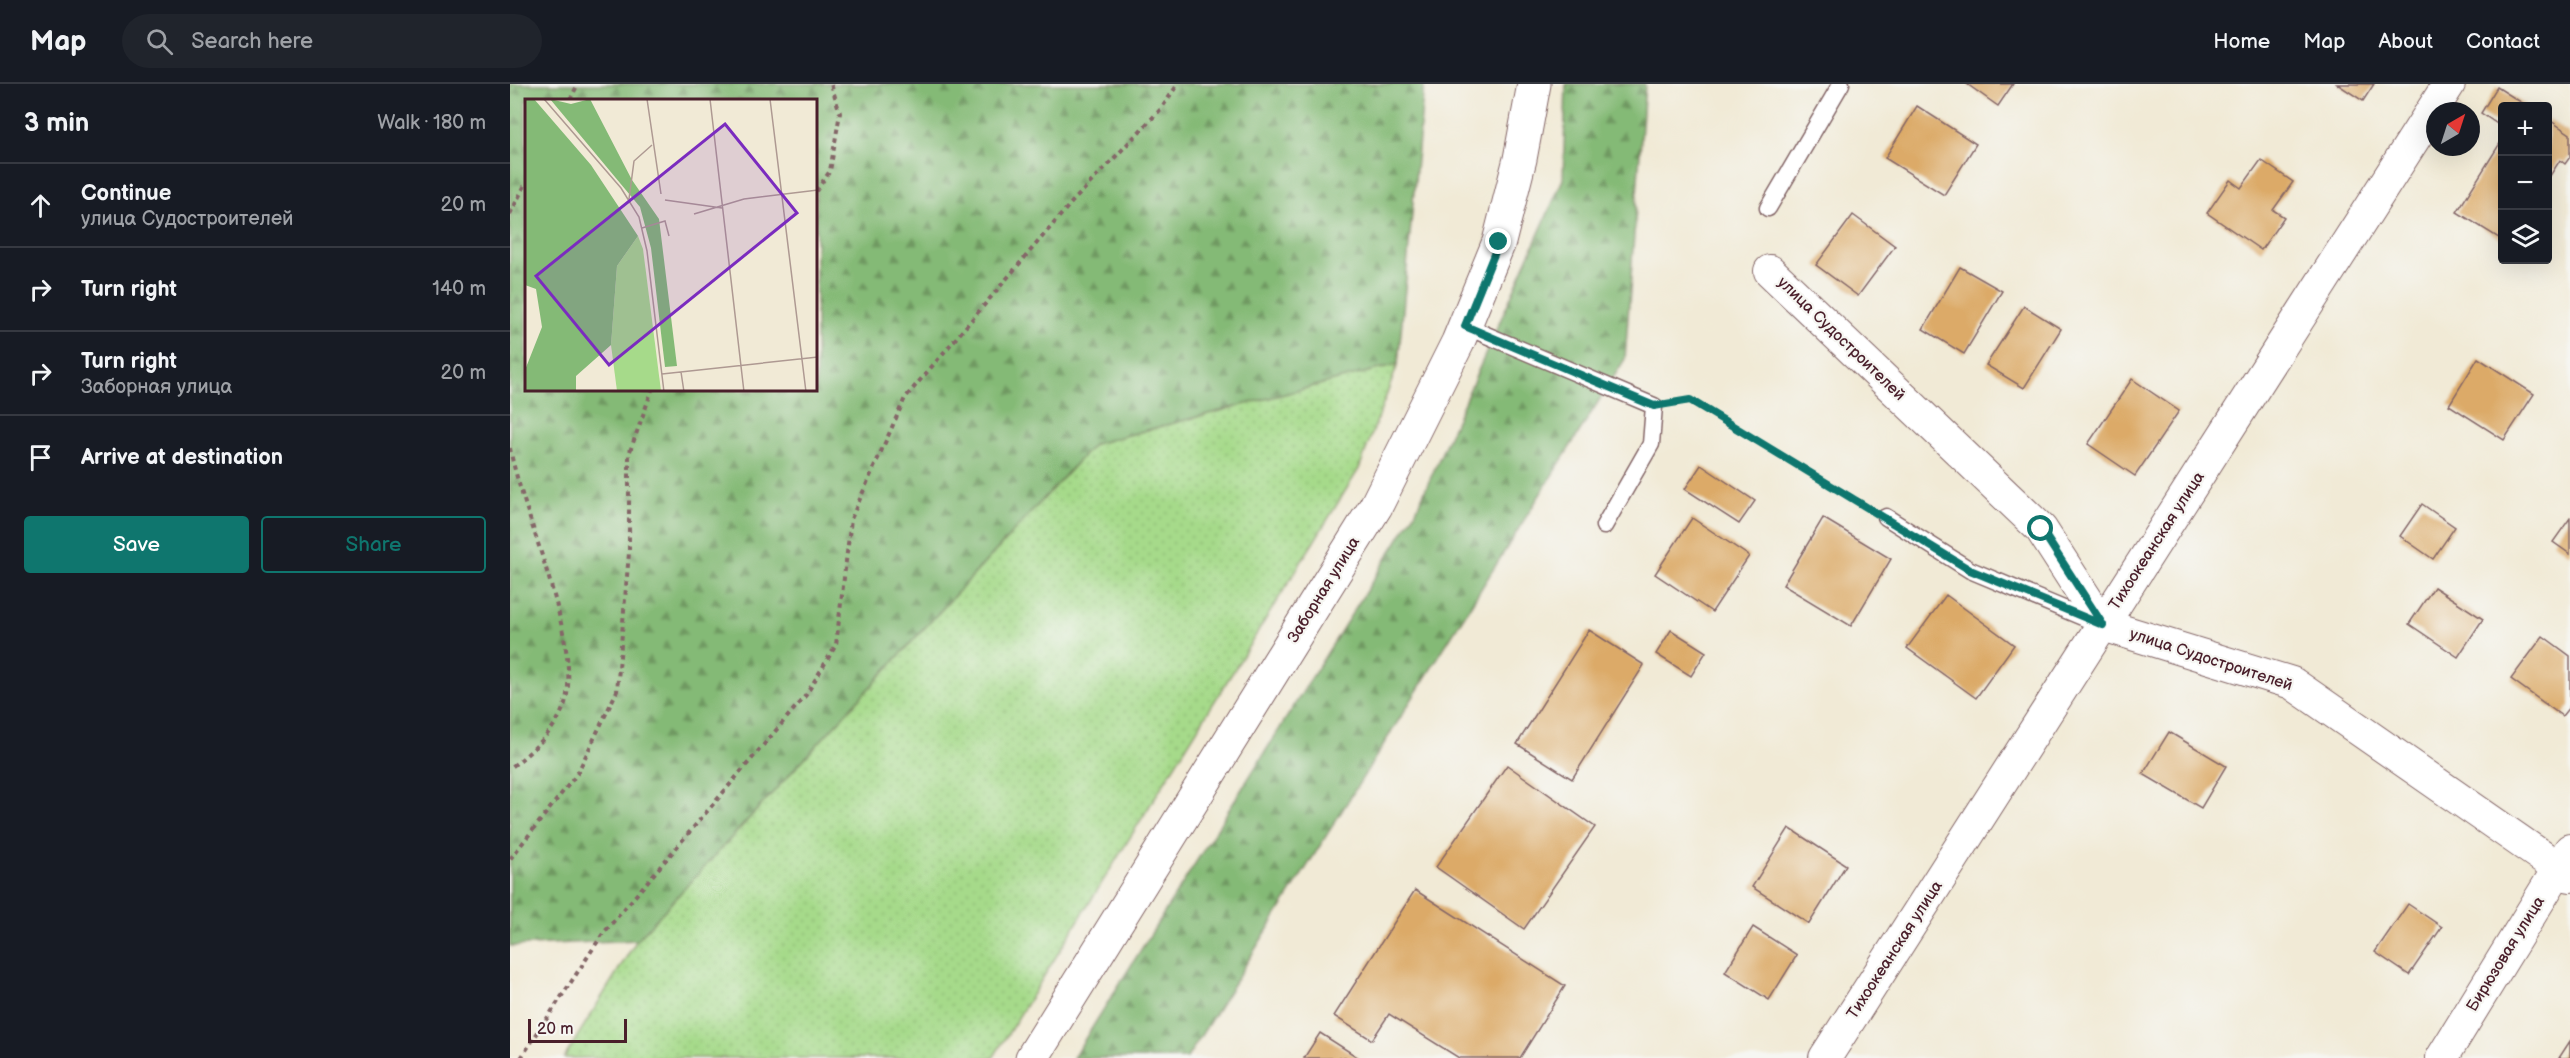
<!DOCTYPE html>
<meta charset="utf-8">
<style>
:root{--surface:#171b24;--page:#20242c;--text:#f1f3f6;--muted:#9ea1a6;--line:#363941;--accent:#0f766e}
body{margin:0;font-family:"Balsamiq Sans",sans-serif;background:var(--page);color:var(--text)}
.controls{position:absolute;right:18px;top:18px;display:grid;overflow:hidden;border-radius:6px;box-shadow:0 6px 24px #0002}
.controls button{width:54px;height:54px;display:grid;place-items:center;padding:0;border:0;border-bottom:2px solid var(--line);background:var(--surface);color:var(--text);font:30px sans-serif}
.compass{position:absolute;left:1916px;top:18px;width:54px;height:54px;border-radius:50%;background:var(--surface);box-shadow:0 6px 24px #0002;rotate:39deg}
.scale{position:absolute;left:18px;bottom:15px;width:99px;box-sizing:border-box;padding-left:6px;border:3px solid #4a1f2b;border-top:0;font-size:16px;line-height:21px;white-space:nowrap;color:#4a1f2b;-webkit-text-stroke:4px #f6f6f2;paint-order:stroke}
.stop{position:absolute;width:18px;height:18px;margin:-14px;border:4px solid #0f766e;border-radius:50%;background:#fff}
.stop.end{background:#0f766e;border-color:#fff;box-shadow:0 2px 6px #0008}
.list{margin:0;padding:0;list-style:none}
h2{display:flex;justify-content:space-between;align-items:center;height:78px;margin:0;padding:0 24px;font-size:26px}
h2 small{font-size:20px;font-weight:400;color:var(--muted)}
.list li{display:grid;grid-template-columns:39px 1fr auto;gap:18px;align-items:center;box-sizing:border-box;height:84px;padding:0 24px;border-top:2px solid var(--line)}
.list b{display:block;font-size:22px;white-space:nowrap}
.list p{margin:0;font-size:20px;white-space:nowrap;color:var(--muted)}
.list em{font-size:20px;font-style:normal;color:var(--muted)}
.actions{display:flex;gap:12px;padding:18px 24px}
.actions a{flex:1;padding:14px 0;border:2px solid var(--accent);border-radius:6px;text-align:center;font-size:21px;color:var(--accent)}
.actions .main{background:var(--accent);color:#fff}
.icon{flex:none;width:33px;height:33px;fill:none;stroke:currentColor;stroke-width:2;stroke-linecap:round;stroke-linejoin:round}
.map{position:relative;flex:none;width:2060px;height:974px;overflow:hidden}
header{display:flex;align-items:center;gap:36px;box-sizing:border-box;height:84px;padding:0 30px;background:var(--surface);border-bottom:2px solid var(--line)}
header strong{font-size:28px}
nav{display:flex;gap:33px;margin-inline-start:auto;font-size:21px}
.search{width:420px;height:54px;background:var(--page);display:flex;align-items:center;gap:15px;box-sizing:border-box;padding:0 21px;border-radius:33px;color:var(--muted);font-size:22px}
main{display:flex}
aside{flex:1;background:var(--surface)}
.map>svg:first-child{display:block}
</style>
<header>
<strong>Map</strong>
<div class="search"><svg class="icon" aria-label="search" viewBox="0 0 24 24"><circle cx="10" cy="10" r="6"/><path d="M15 15l6 6"/></svg>Search here</div>
<nav><a>Home</a><a>Map</a><a>About</a><a>Contact</a></nav>
</header>
<main>
<aside>
<h2>3 min<small>Walk · 180 m</small></h2>
<ul class="list">
<li><svg class="icon" aria-label="ahead" viewBox="0 0 24 24"><path d="M12 20V5M6 11l6-6 6 6"/></svg><div><b>Continue</b><p>улица Судостроителей</p></div><em>20 m</em></li>
<li><svg class="icon" aria-label="right" viewBox="0 0 24 24"><path d="M7 20v-9h11M14 6l5 5-5 5"/></svg><div><b>Turn right</b></div><em>140 m</em></li>
<li><svg class="icon" aria-label="right" viewBox="0 0 24 24"><path d="M7 20v-9h11M14 6l5 5-5 5"/></svg><div><b>Turn right</b><p>Заборная улица</p></div><em>20 m</em></li>
<li><svg class="icon" aria-label="arrive" viewBox="0 0 24 24"><path d="M6 21V4h12l-3 4 3 4H6"/></svg><div><b>Arrive at destination</b></div></li>
</ul>
<div class="actions"><a class="main">Save</a><a>Share</a></div>
</aside>
<div class="map">
<svg width="2060" height="974" viewBox="0 0 2060 974">
<defs>
<pattern id="grass-dots" width="8" height="8" patternUnits="userSpaceOnUse" patternTransform="scale(1.5)"><rect width="8" height="8" fill="#a6da8a"/><path d="M2 2h.1M6 6h.1" fill="none" stroke="#90bb77" stroke-width="1.8" stroke-linecap="round"/></pattern>
<pattern id="forest-firs" width="22" height="20" patternUnits="userSpaceOnUse" patternTransform="scale(1.5)"><rect width="22" height="20" fill="#84ba76"/><path d="M5 1l3.5 6h-7zM16 11l3.5 6h-7z" fill="#6e9761"/></pattern>
</defs>
<rect width="100%" height="100%" fill="#f6f6f2"/>
<filter id="ink" filterUnits="userSpaceOnUse"><feTurbulence type="fractalNoise" baseFrequency=".0167" numOctaves="2"/><feDisplacementMap in="SourceGraphic" scale="12" xChannelSelector="R" yChannelSelector="G"/><feConvolveMatrix kernelMatrix="1 2 1 2 8 2 1 2 1" color-interpolation-filters="sRGB"/></filter>
<filter id="wash" filterUnits="userSpaceOnUse"><feTurbulence type="fractalNoise" baseFrequency=".008" numOctaves="4" result="noise"/><feDisplacementMap in="SourceGraphic" scale="24" xChannelSelector="R" yChannelSelector="G"/><feGaussianBlur stdDeviation="1.35" result="paint"/><feColorMatrix in="noise" values="0 0 0 0 0 0 0 0 0 0 0 0 0 0 0 0 0 1.4 0 .05"/><feComposite in="paint" operator="in"/></filter>
<g filter="url(#wash)">
<rect width="100%" height="100%" fill="#f1ead6"/>
<!-- grass -->
<path fill="url(#grass-dots)" stroke="#787c5a" stroke-width="1.5" d="M888 280 849 385 483 974H54L127 856 584 360Z"/>
<!-- forest -->
<g fill="url(#forest-firs)" stroke="#676c50" stroke-width="1.5" fill-rule="evenodd">
<path d="M0 0H914L888 280 584 360 127 856 0 862ZM16 16H306V306H16Z"/>
<path d="M1056 0H1135L1115 275 677 974H563L905 429 1053 95Z"/>
</g>
<g id="blocks">
<!-- building -->
<g fill="#dcaa67">
<path d="M1457 0H1503L1488 22Z"/>
<path d="M1827 0H1864L1853 17Z"/>
<path d="M1987 3 2017 22H1992V43L1971 29Z"/>
<path d="M1407 22 1466 60 1434 111 1375 74Z"/>
<path d="M2038 35 2060 50V73L2055 80 2050 76 2038 95Z"/>
<path d="M1992 56V156L1947 128Z"/>
<path d="M1751 76 1783 98 1763 126 1774 133 1751 166 1697 129 1720 96 1731 104Z"/>
<path d="M1343 131 1385 162 1348 212 1306 181Z"/>
<path d="M1450 183 1492 207 1454 270 1413 245Z"/>
<path d="M1514 222 1551 245 1514 304 1476 281Z"/>
<path d="M1968 274 2024 310 1994 356 1939 321Z"/>
<path d="M1622 295 1669 327 1625 392 1578 360Z"/>
<path d="M1191 381 1245 417 1229 440 1175 405Z"/>
<path d="M1912 420 1945 443 1923 475 1890 452Z"/>
<path d="M1182 434 1239 472 1202 528 1145 490Z"/>
<path d="M1313 434 1381 475 1341 542 1273 501Z"/>
<path d="M2060 434V470L2043 458Z"/>
<path d="M1924 503 1973 535 1948 573 1899 540Z"/>
<path d="M1436 511 1504 561 1466 614 1397 564Z"/>
<path d="M1079 546 1134 581 1062 695 1007 660Z"/>
<path d="M1161 546 1196 568 1181 592 1146 570Z"/>
<path d="M2033 552 2060 572V622L2052 632 2001 595Z"/>
<path d="M1659 648 1716 682 1691 724 1633 690Z"/>
<path d="M997 681 1085 743 1014 845 926 783Z"/>
<path d="M1279 744 1336 781 1299 840 1242 803Z"/>
<path d="M905 806 1055 902 1010 974H949L879 930 862 956 824 932Z"/>
<path d="M1898 820 1932 843 1899 891 1865 868Z"/>
<path d="M1243 843 1287 871 1259 916 1215 888Z"/>
<path d="M810 949 849 974H794Z"/>
<path d="M2060 957V974H2049Z"/>
</g>
</g>
</g>
<g filter="url(#ink)">
<use href="#blocks" fill-opacity="0" stroke="#846667" stroke-width="1.5"/>
<g fill="none" stroke-linecap="round" stroke-linejoin="round">
<!-- service casing -->
<g stroke="#846667" stroke-width="19">
<g id="service">
<path d="M1258 124 1331 0"/>
<path d="M955 242 1144 322 1141 360 1094 442"/>
<path d="M1376 433 1460 486 1587 539"/>
</g>
</g>
<!-- minor casing -->
<g stroke="#846667" stroke-width="34">
<g id="minor">
<path d="M1260 187 1531 445 1593 541 1782 599 2060 792"/>
<path d="M1315 974 1939 0"/>
<path d="M1932 974 2060 766"/>
</g>
</g>
<!-- tertiary casing -->
<g stroke="#846667" stroke-width="35">
<path id="tertiary" d="M522 974 866 422 948 258 989 158 1010 75 1024 0"/>
</g>
<!-- path -->
<g stroke="#846667" stroke-width="4" stroke-dasharray="4.5 4.5" stroke-linecap="butt">
<path d="M60 16 68 0"/>
<path d="M306 107 320 87 330 29 321 0"/>
<path d="M0 130 16 99"/>
<path d="M1166 319 1180 317 1355 421"/>
<path d="M0 364C11 428 79 571 52 627 42 650 20 669 0 684"/>
<path d="M0 775 67 690 107 607 119 469V370L142 306"/>
<path d="M11 974 92 851 296 611 326 561 341 435 395 314 562 118 651 25 668 0"/>
</g>
<!-- service -->
<use href="#service" stroke="#fff" stroke-width="16"/>
<!-- minor -->
<use href="#minor" stroke="#fff" stroke-width="32"/>
<!-- tertiary -->
<use href="#tertiary" stroke="#fff" stroke-width="33"/>
</g>
</g>
<g fill="none" stroke-linecap="round" stroke-linejoin="round" filter="url(#ink)">
<!-- route -->
<path stroke="#0f766e" stroke-width="8" d="M989 158 955 242 1144 322 1180 316 1460 486 1593 541 1531 445"/>
</g>
<g text-anchor="middle" dominant-baseline="central" stroke-width="4.5" stroke-linejoin="round" paint-order="stroke">
<!-- street labels -->
<g font-size="16" fill="#4a1f2b" stroke="#f6f6f2">
<text transform="translate(1331 255) rotate(44)">улица Судостроителей</text>
<text transform="translate(1647 457) rotate(-57)">Тихоокеанская улица</text>
<text transform="translate(814 506) rotate(-58)">Заборная улица</text>
<text transform="translate(1701 576) rotate(18)">улица Судостроителей</text>
<text transform="translate(1385 866) rotate(-57)">Тихоокеанская улица</text>
<text transform="translate(1996 870) rotate(-58)">Бирюзовая улица</text>
</g>
</g>
<!-- overview -->
<g transform="translate(15 15)">
<rect width="292" height="292" fill="#f1ead6"/>
<path d="M113 137 118 150 136 292H92L86 246 92 167Z" fill="#a6da8a"/>
<path d="M0 0H9L66 66 113 137 92 167 86 246 51 277V292H0V271L17 228 11 190 0 186ZM25 0 46 5 65 0 107 81 134 120 152 267 140 268 126 149 115 108Z" fill="#84ba76"/>
<path fill="none" stroke="#ae9992" stroke-width="1.5" d="M19 0 96 89 114 118 122 152 139 293M122 0 136 95M185 0 219 293M245 0 281 293M104 100 109 62 127 46M140 101 197 109M169 115 219 100 293 91M117 129 140 122 144 137M156 273 159 293M137 275 293 258"/>
<path fill="#7b2cbf" fill-opacity="0.15" stroke="#7b2cbf" stroke-width="3" d="M200 25 272 114 84 266 11 177Z"/>
<rect width="292" height="292" fill="none" stroke="#4a1f2b" stroke-width="3"/>
</g>
</svg>
<div class="controls">
<button>+</button>
<button>−</button>
<button><svg class="icon" aria-label="layers" viewBox="0 0 24 24"><path d="M12 4l9 5-9 5-9-5zM3 14l9 5 9-5"/></svg></button>
</div>
<svg class="compass" viewBox="-18 -18 36 36"><path d="M0-13l5 13h-10z" fill="#e53935"/><path d="M0 13l5-13h-10z" fill="#9ea1a6"/></svg>
<div class="scale">20 m</div>
<div class="stop" style="left:1531px;top:445px"></div>
<div class="stop end" style="left:989px;top:158px"></div>
</div>
</main>
